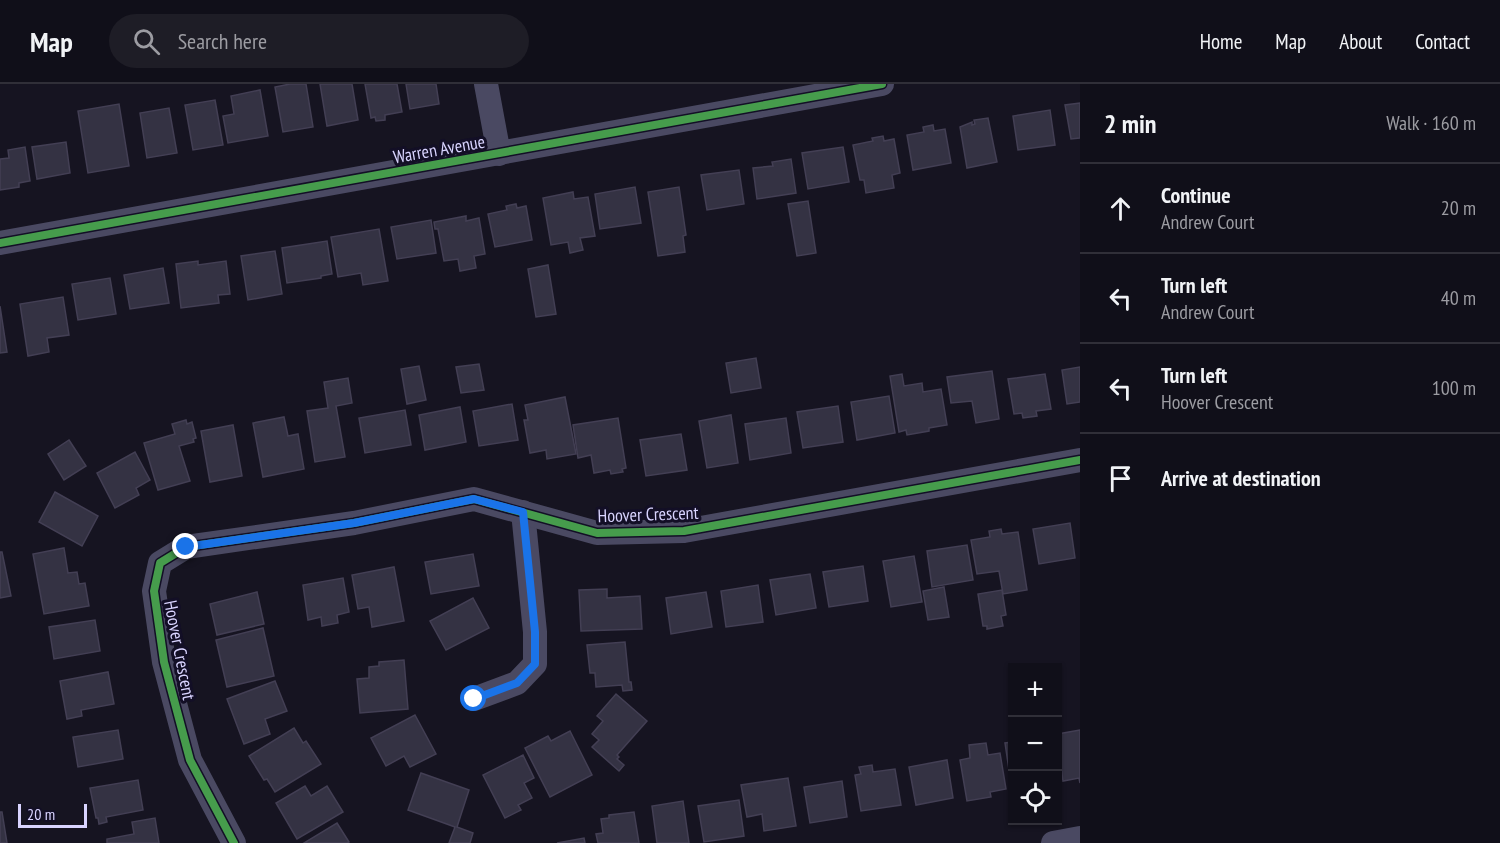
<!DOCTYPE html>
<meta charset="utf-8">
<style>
:root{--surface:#100f19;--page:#1e1d26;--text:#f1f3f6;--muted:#9c9ca2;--line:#302f38}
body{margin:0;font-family:"PT Sans Narrow",sans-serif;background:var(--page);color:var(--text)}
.controls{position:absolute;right:18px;bottom:18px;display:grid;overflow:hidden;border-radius:0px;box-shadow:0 2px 4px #0004}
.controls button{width:54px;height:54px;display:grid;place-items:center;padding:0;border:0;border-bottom:2px solid var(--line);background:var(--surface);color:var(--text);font:30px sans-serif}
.scale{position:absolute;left:18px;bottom:15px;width:69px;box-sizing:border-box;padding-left:6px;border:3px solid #d9d4ff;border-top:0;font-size:16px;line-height:21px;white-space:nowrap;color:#d9d4ff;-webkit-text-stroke:4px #130f26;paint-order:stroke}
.stop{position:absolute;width:18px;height:18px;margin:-14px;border:4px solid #1a73e8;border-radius:50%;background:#fff}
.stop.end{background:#1a73e8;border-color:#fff;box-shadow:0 2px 6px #0008}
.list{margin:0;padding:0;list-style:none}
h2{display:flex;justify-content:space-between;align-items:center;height:78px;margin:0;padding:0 24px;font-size:26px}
h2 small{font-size:20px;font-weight:400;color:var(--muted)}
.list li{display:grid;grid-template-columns:39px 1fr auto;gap:18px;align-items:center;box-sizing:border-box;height:90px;padding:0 24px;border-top:2px solid var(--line)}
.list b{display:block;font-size:22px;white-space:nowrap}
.list p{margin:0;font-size:20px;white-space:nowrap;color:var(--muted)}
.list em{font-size:20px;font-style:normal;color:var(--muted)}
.icon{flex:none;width:33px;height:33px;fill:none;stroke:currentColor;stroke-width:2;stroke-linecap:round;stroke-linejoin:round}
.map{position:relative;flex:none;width:1080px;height:759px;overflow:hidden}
header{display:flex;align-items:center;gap:36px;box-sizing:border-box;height:84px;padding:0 30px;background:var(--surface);border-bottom:2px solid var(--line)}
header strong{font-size:28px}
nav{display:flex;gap:33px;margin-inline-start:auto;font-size:21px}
.search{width:420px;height:54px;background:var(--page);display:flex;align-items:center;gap:15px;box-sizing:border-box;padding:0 21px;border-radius:33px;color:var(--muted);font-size:22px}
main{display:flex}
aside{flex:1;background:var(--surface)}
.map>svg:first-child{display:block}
</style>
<header>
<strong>Map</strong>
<div class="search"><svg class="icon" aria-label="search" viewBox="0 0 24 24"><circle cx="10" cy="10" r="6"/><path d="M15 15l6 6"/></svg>Search here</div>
<nav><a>Home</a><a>Map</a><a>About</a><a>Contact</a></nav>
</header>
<main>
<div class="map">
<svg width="1080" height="759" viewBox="0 0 1080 759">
<rect width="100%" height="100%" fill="#161421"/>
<!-- building -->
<g fill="#343243" stroke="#433f54" stroke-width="1.5">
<path d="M290 0H306L313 43 283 48 275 3Z"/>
<path d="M320 0H352L358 36 327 42Z"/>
<path d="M365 0H397L402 28 385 31V36L376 37 375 33 371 34Z"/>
<path d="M406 0H436L439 20 410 25Z"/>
<path d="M260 6 268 52 228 59 223 32 234 30 231 12Z"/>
<path d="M215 16 223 61 193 66 185 21Z"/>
<path d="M1080 19V54L1071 55 1065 21Z"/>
<path d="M119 20 129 82 88 89 78 27Z"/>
<path d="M169 24 177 69 147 74 140 29Z"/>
<path d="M1050 26 1055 61 1018 66 1013 32Z"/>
<path d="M988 34 997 78 967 84 960 43 972 38V41L975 40 974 36Z"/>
<path d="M933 41 934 47 945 45 951 79 913 86 907 51 924 48 923 43Z"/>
<path d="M883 52 884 57 894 55 900 89 892 91 894 104 866 109 864 96H860L853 61 873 57 872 54Z"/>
<path d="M66 58 70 89 37 95 32 63Z"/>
<path d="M25 63 30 97 19 99V103L0 106V75L9 74 8 66Z"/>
<path d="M843 63 849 98 808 105 802 69Z"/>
<path d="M791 75 796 109 757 115 753 84 773 82 772 78Z"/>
<path d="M739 86 744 120 707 126 701 91Z"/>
<path d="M635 103 641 139 600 145 595 110Z"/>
<path d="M679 103 686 151 683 152 685 168 658 172 648 108Z"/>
<path d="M573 108 574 115 588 113 595 152 580 154 583 166 570 169 568 158 551 161 543 114Z"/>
<path d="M808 117 816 169 797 172 788 120Z"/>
<path d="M516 120 517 124 526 122 532 156 495 163 488 130 507 126 506 122Z"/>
<path d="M466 132V137L479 134 485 170 474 172 476 184 460 187 458 175 444 177 438 145H435L434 138Z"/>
<path d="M431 136 436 169 397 175 391 143Z"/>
<path d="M379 145 388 197 363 201 361 189 338 193 331 153Z"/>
<path d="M327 157 332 190 321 192V194L287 199 282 164Z"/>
<path d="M275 167 282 210 248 216 241 172Z"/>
<path d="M198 177V181L226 177 230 210 218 211 219 219 181 224 176 180Z"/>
<path d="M548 181 556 230 536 233 528 185Z"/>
<path d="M163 184 169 219 130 225 124 191Z"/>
<path d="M110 194 116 230 78 236 72 200Z"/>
<path d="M63 213 69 251 47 254 49 268 28 272 20 220Z"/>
<path d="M0 222 7 268 0 269Z"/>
<path d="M756 274 761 304 731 309 726 279Z"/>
<path d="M479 280 484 306 461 309 456 283Z"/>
<path d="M419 282 426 316 407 320 401 285Z"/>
<path d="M1080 283V318L1067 320 1062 286Z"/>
<path d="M992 287 999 335 976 339 972 317 951 319 947 293Z"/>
<path d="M902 290 904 302 922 299 923 308 941 305 947 341 929 344V347L907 351 906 346 899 348 890 292Z"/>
<path d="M1045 290 1051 325 1036 327 1037 332 1023 334 1022 329 1014 330 1008 295Z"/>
<path d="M348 294 352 319 336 322 345 373 315 378 307 327 328 324 324 298Z"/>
<path d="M889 312 895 349 857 356 851 318Z"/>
<path d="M565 313 576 370 547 375 546 366 530 369 524 336H528L525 321Z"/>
<path d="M512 320 518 356 479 362 473 327Z"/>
<path d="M838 322 843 358 803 364 797 328Z"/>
<path d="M460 323 466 358 425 366 419 331Z"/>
<path d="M405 326 411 361 365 369 359 334Z"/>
<path d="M731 331 738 379 707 384 699 337Z"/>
<path d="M284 333 288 352 298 350 304 385 263 393 253 339Z"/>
<path d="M618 334 626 384 622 385 623 388 611 390 610 386 594 389 591 371 578 374 573 341Z"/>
<path d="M786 334 791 369 750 376 745 340Z"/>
<path d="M186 336 187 340 192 338 196 354 193 355 194 358 179 362 190 397 158 406 144 359 175 350 172 340Z"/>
<path d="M233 341 242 392 210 398 201 347Z"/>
<path d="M681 350 687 386 646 392 640 356Z"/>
<path d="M69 356 86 382 64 396 48 370Z"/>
<path d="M135 368 150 396 136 404 139 411 115 424 97 389Z"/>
<path d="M55 408 98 432 82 462 39 438Z"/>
<path d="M1070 439 1075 474 1039 480 1033 445Z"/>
<path d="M1001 445 1002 450 1018 448 1027 506 1003 510 999 487 977 490 971 456 990 453 989 447Z"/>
<path d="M967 461 973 496 932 503 927 467Z"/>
<path d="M64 464 68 489 77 488 79 500 85 499 89 522 44 530 33 470Z"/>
<path d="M0 468H2L11 512 0 514Z"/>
<path d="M473 470 479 502 431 510 425 478Z"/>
<path d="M914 472 922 518 891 523 883 477Z"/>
<path d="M863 482 868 517 829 523 823 488Z"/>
<path d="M394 483 404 537 372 543 369 523 358 525 352 491Z"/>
<path d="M810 490 816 524 776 531 770 496Z"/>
<path d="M343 494 349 528 337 531 338 539 322 542 321 533 308 536 303 501Z"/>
<path d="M758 501 763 538 726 543 721 507Z"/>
<path d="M944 503 949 533 928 536 923 507Z"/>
<path d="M607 505V514L640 512 642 545 581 547 579 506Z"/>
<path d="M1002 506 1006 531 1001 532 1003 542 987 545V542H983L978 510Z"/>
<path d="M257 508 264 540 217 551 210 520Z"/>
<path d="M706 508 712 543 671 550 666 514Z"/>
<path d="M473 514 489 544 446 566 430 537Z"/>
<path d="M95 536 100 567 54 575 49 543Z"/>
<path d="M263 544 274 592 227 603 216 556Z"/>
<path d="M625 558 629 598H631L632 606 623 607 622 601 596 603 595 589H590L587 561Z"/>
<path d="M404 576 408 625 360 629 357 595 369 594V583L379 582V578Z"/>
<path d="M108 588 114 620 81 626 82 632 67 635 60 597Z"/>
<path d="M275 597 287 627 265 635 270 650 244 660 227 615Z"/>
<path d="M616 610 647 637 617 671 619 673 617 675 624 681 619 687 592 663 599 656 592 650 603 637 597 632Z"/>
<path d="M415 631 436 670 410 683 404 672 386 682 371 654Z"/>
<path d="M294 644 303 659 306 657 321 680 275 708 267 695 264 696 249 672Z"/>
<path d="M118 646 123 675 78 683 73 653Z"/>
<path d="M1080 646V699L1079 694 1063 697 1058 661V650Z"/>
<path d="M570 647 592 691 550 713 525 664 548 652 551 657Z"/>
<path d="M1012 658V706L1005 659Z"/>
<path d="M986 659 988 671 1000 669 1006 705 990 708 991 713 967 717 960 676 970 674 969 661Z"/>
<path d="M523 671 534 694 524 699 532 714 518 721 521 726 505 734 483 691Z"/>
<path d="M947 676 953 714 916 721 909 683Z"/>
<path d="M872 681 873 688 895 685 901 721 861 727 855 691 861 690 859 683Z"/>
<path d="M421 689 469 706 457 743 473 749 470 759H449L455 743 408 726Z"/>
<path d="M788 694 796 742 764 747 762 730 747 733 741 701Z"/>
<path d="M138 696 143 726 106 733 107 738 99 740 98 734H96L90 704Z"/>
<path d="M842 697 847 733 810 739 804 703Z"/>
<path d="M305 702 311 712 327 702 343 728 297 755 276 719Z"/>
<path d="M739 716 744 752 704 758 698 722Z"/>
<path d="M683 717 689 759H657L652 722Z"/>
<path d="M0 728H2L7 759H0Z"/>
<path d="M634 728 639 759H598L596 750 603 749 601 735 609 734V731Z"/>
<path d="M155 734 159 759H107V755L134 750 132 738Z"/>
<path d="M337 739 349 758 347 759H304Z"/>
<path d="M584 754 585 759H557Z"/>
</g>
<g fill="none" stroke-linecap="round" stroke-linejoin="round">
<!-- street -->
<g stroke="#4a4962" stroke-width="24">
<path d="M486 0 499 70"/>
<path d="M0 159 882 0"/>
<path d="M474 615 517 599 535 580V548L523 428"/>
<path d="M234 759 190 676 164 578 154 507 160 479 186 463 354 439 474 415 597 449 684 447 1080 376"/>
<path d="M1053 759 1080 754"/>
</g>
<!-- cycleway casing -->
<g stroke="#130f26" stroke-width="11">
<g id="cycleway">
<path d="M0 159 882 0"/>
<path d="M234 759 190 676 164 578 154 507 160 479 186 463 354 439 474 415 597 449 684 447 1080 376"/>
</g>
</g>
<!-- cycleway -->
<use href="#cycleway" stroke="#469c4c" stroke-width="8"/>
</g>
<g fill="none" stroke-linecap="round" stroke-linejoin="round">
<!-- route -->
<path stroke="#1a73e8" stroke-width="8" d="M186 463 354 439 474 415 523 428 535 548V580L517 599 474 615"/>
</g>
<g text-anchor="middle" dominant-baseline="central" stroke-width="6" stroke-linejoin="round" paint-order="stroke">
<!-- street labels -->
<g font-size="18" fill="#d9d4ff" stroke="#130f26">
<text transform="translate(439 65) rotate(-10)">Warren Avenue</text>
<text transform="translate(648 430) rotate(-2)">Hoover Crescent</text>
<text transform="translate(180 566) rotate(79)">Hoover Crescent</text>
</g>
</g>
</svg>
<div class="controls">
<button>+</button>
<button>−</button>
<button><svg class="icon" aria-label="locate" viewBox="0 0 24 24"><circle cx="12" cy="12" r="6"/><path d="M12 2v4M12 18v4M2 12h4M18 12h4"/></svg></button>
</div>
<div class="scale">20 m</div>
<div class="stop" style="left:474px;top:615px"></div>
<div class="stop end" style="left:186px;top:463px"></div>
</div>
<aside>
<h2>2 min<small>Walk · 160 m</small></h2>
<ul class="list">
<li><svg class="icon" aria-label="ahead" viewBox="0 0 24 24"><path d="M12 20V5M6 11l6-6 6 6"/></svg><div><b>Continue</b><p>Andrew Court</p></div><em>20 m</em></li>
<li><svg class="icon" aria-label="left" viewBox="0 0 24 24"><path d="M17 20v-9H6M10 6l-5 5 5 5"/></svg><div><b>Turn left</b><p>Andrew Court</p></div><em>40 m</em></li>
<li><svg class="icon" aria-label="left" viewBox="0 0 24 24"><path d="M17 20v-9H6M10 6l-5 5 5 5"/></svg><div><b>Turn left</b><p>Hoover Crescent</p></div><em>100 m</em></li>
<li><svg class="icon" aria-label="arrive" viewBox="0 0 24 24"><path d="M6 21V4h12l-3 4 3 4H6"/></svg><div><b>Arrive at destination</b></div></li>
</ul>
</aside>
</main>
